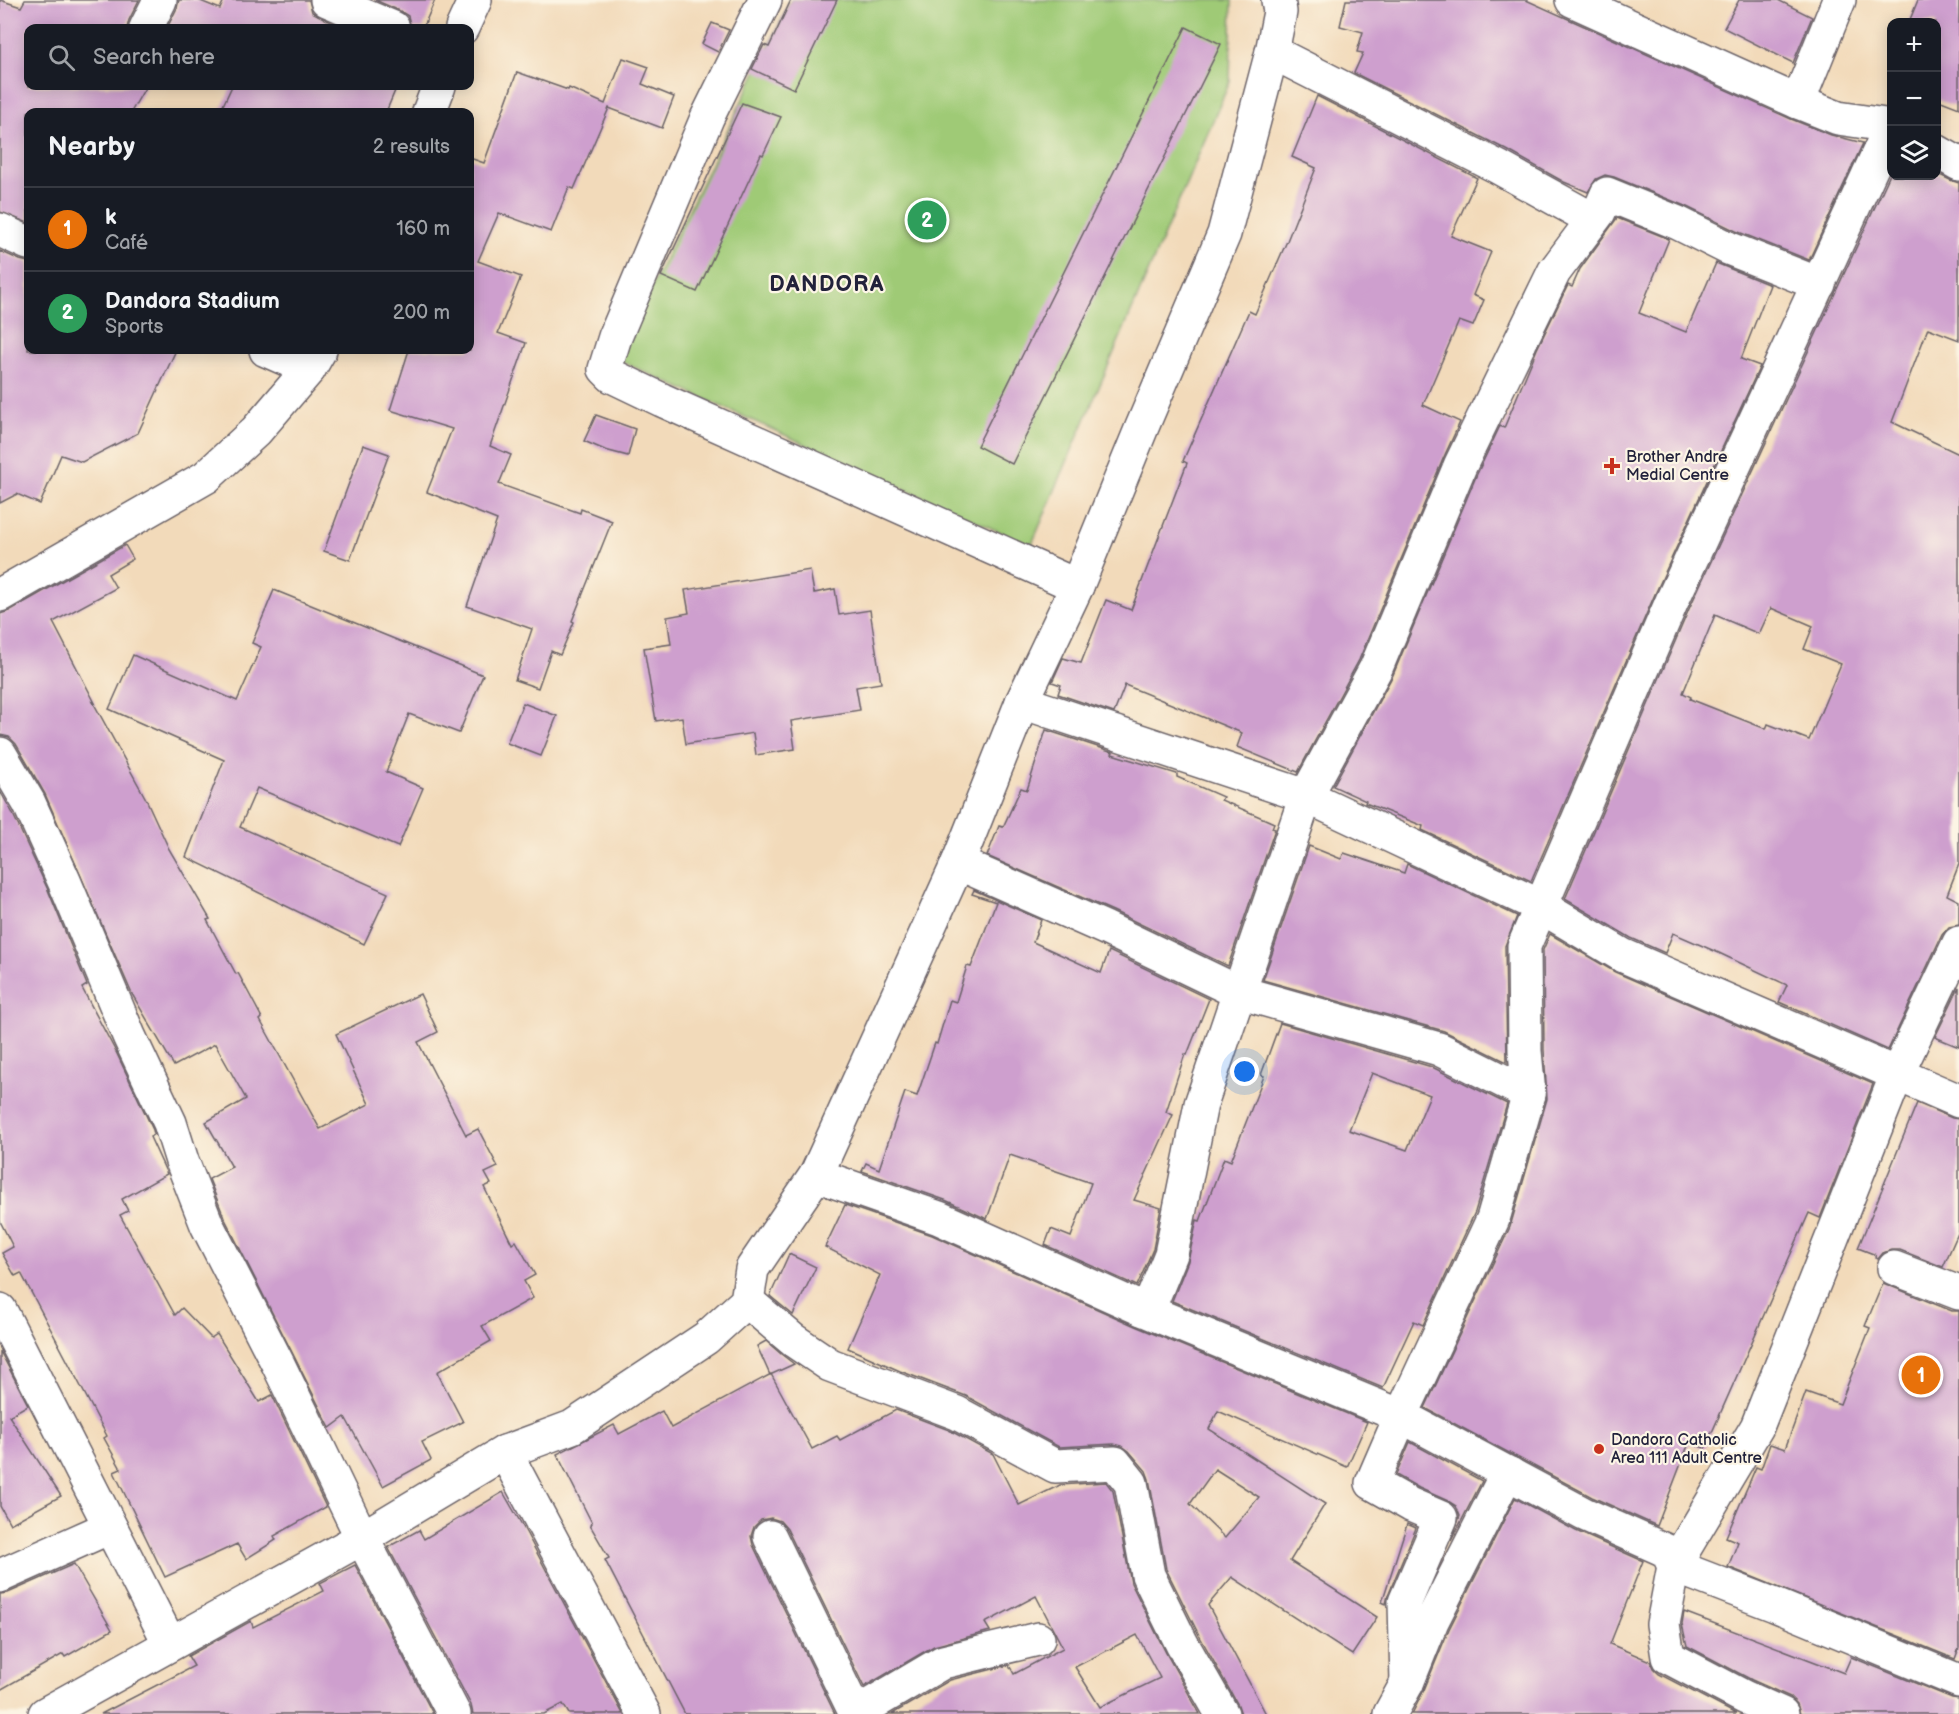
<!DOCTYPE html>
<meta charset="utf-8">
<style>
:root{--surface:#171b24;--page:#20242c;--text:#f1f3f6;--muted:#9ea1a6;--line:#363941;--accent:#d93025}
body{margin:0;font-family:"Balsamiq Sans",sans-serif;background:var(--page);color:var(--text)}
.controls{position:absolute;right:18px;top:18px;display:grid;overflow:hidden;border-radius:12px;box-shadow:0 3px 15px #0003}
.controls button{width:54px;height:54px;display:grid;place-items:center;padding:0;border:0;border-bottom:2px solid var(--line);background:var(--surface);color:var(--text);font:30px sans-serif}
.you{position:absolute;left:1245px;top:1072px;width:21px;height:21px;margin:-15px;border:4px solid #fff;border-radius:50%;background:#1a73e8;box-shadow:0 0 0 9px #1a73e833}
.badge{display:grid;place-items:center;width:39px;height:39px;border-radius:50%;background:var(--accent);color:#fff;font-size:20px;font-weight:700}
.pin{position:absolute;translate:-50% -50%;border:3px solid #fff;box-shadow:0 2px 6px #0006}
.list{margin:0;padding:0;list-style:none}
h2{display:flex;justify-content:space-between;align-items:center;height:78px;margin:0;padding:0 24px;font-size:26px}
h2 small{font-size:20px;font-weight:400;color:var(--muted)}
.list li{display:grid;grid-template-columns:39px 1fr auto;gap:18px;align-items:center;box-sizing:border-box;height:84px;padding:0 24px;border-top:2px solid var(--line)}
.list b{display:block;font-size:22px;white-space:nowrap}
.list p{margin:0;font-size:20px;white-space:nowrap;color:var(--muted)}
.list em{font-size:20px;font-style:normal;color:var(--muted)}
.icon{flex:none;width:33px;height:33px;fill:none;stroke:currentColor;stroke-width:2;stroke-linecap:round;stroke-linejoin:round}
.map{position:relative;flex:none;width:1959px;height:1714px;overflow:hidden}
.search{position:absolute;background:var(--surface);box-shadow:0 3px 15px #0003;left:24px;top:24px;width:450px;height:66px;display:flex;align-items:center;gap:15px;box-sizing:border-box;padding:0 21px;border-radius:12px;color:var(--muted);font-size:22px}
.panel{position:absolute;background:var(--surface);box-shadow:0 3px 15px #0003;left:24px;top:108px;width:450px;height:246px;border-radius:12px}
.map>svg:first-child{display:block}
</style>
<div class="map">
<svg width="1959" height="1714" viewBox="0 0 1959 1714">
<rect width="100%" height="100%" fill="#fcf5e5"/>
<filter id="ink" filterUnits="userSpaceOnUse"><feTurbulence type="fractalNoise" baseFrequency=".0167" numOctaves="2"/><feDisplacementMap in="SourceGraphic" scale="12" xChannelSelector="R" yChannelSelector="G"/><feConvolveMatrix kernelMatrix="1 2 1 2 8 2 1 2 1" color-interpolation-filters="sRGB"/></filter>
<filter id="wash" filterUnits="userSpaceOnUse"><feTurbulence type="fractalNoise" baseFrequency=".008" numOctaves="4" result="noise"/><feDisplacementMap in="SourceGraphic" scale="24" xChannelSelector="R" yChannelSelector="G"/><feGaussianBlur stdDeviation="1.35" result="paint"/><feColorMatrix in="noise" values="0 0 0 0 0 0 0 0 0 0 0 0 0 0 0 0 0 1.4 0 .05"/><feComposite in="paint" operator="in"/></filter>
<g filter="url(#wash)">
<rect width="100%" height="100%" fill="#f2daba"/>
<!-- green -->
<path fill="#9fca76" stroke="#607658" stroke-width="1.5" d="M791 0H1232L1230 81 1031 546 616 359Z"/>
<g id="blocks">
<!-- building -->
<g fill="#ce9fce" fill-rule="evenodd">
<path d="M0 0 21 7 25 0H139L129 20 127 28H28V86H146L131 112H28V223L0 212Z"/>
<path d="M179 0H198L220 9 224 0H309L312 12 333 23 330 28H167L177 8Z"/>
<path d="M375 0H435L423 28H411L408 16 400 11Z"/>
<path d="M791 0H837L794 89 752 69 764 45 769 47Z"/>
<path d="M1346 0H1526L1791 119 1831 135 1863 143 1809 260 1736 231 1685 206 1614 177 1605 175 1596 179 1588 192 1564 182 1507 150 1354 73 1363 53 1357 52 1363 32 1340 26Z"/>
<path d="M1739 0H1778L1812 17 1793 63 1724 28Z"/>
<path d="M1918 0H1959V108L1936 99V22H1909Z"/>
<path d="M712 23 729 30 718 52 702 44Z"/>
<path d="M1186 27 1221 44 1012 464 977 446Z"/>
<path d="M623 58 649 67 642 84 674 97 662 128 609 108 574 189 569 187 551 232 499 213 478 261 521 277 498 333 526 343 490 446 511 455 499 484 580 513 581 509 612 521 572 621 574 622 560 655 551 651 538 688 515 680 532 629 467 606 497 520 427 492 452 429 390 410 409 350H470V158L484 163 517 72 568 90 569 88 605 104Z"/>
<path d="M232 86H397L386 112H220Z"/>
<path d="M1317 96 1477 178 1451 236 1491 252 1473 295 1484 300 1473 326 1459 321 1423 405 1460 422 1443 459 1359 660 1298 772 1237 747 1242 733 1125 685 1114 713 1058 694 1061 685 1052 682 1063 658 1081 663 1106 600 1131 610 1187 463 1183 461 1249 311 1255 314 1287 241 1316 168 1292 157Z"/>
<path d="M742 103 781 117 763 155 761 154 697 292 661 276Z"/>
<path d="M1892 170V176H1936V173L1950 180 1959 183V340L1928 328 1892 422 1959 454V864L1947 895 1959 901V925L1949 927 1942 935 1888 1050 1779 1002 1787 985 1719 953 1673 933 1665 953 1631 938 1565 899 1689 609ZM1771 608 1813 626 1804 649 1841 664 1809 740 1768 724 1766 729 1690 699 1691 697 1683 693 1715 615 1759 634Z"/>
<path d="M1617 218 1669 239 1639 313 1686 332 1716 263 1770 285 1741 359 1760 366 1655 594 1531 881 1422 830 1423 826 1368 804 1365 803 1366 801 1333 786 1393 675 1477 474 1500 426 1504 428 1537 349 1568 285 1572 287 1580 269Z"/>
<path d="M0 251 20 260 28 262V350H176L138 433 82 462 61 455 40 504 17 494 0 503Z"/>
<path d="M596 415 635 429 628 456 605 450 584 441Z"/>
<path d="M363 445 389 454 350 560 324 551Z"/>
<path d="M125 545 133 559 108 574 116 588 53 622 95 703 93 702 146 799 169 849 210 919 207 920 236 974 238 973 262 1018 260 1020 320 1129 369 1104 336 1034 420 994 438 1032 418 1042 466 1135 478 1129 498 1167 485 1173 491 1184 484 1187 512 1244 516 1241 535 1275 524 1281 533 1298 482 1326 491 1341 437 1372 463 1422 422 1442 431 1460 383 1486 345 1417 330 1428 224 1217 209 1179 232 1167 206 1122 246 1099 215 1044 174 1066 132 994 45 794 16 744 9 737 0 735V614L9 611Z"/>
<path d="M810 570 814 593 835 589 839 615 870 610 881 683 856 687 860 710 791 721 795 749 756 755 753 733 686 744 682 717 656 721 644 648 671 644 667 617 689 613 685 590Z"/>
<path d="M274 590 483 675 459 733 409 714 386 772 423 788 398 847 257 788 240 827 388 893 364 944 186 857 224 760 109 709 133 655 237 701 261 647 252 643Z"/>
<path d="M523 703 557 716 541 756 507 743Z"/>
<path d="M1046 730 1113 752 1112 754 1177 774V777L1223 797 1221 800 1274 823 1272 828 1275 829 1228 966 1113 911 987 856 999 826 1003 827 1021 788 1027 790Z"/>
<path d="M0 791 12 812 48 890 87 985 82 988 117 1054 153 1130 154 1134 150 1137 167 1174 122 1199 128 1211 120 1215 175 1315 182 1308 211 1338 217 1334 259 1402 272 1395 326 1507 274 1536 276 1540 246 1559 237 1544 165 1577 114 1472 121 1469 104 1438 107 1436 21 1273 15 1276 2 1253 13 1247 0 1221Z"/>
<path d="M1309 846 1341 859 1344 853 1404 873 1407 864 1517 916 1505 946 1507 1062 1444 1031 1263 980Z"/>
<path d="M974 890 1041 920 1033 942 1101 973 1109 951 1209 999 1187 1055 1185 1054 1166 1112 1173 1115 1134 1200 1161 1208 1153 1249 1137 1286 1045 1245 1051 1229 1071 1237 1091 1183 1010 1155 987 1219 945 1200 862 1171 866 1163 879 1169 905 1092 917 1096 935 1043 937 1044 950 1000 956 1002 967 966 971 967 996 902 972 894Z"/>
<path d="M1550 934 1615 972 1873 1084 1820 1218 1809 1213 1705 1448 1689 1443 1657 1526 1592 1497 1425 1408 1510 1227 1547 1099 1544 1050 1543 950Z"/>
<path d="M1959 987V1047L1935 1037Z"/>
<path d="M1280 1023 1432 1067 1507 1104 1475 1212 1423 1325 1414 1321 1383 1388 1172 1301 1188 1261 1197 1220 1200 1221 1224 1158 1231 1161 1264 1076 1261 1075ZM1372 1073 1430 1095 1407 1150 1349 1130Z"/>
<path d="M1917 1103 1952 1118 1959 1119V1231L1943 1267 1900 1250H1891L1883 1253 1878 1259 1875 1257 1876 1255 1858 1248Z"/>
<path d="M845 1205 932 1235 1135 1326 1367 1422 1347 1467 1218 1411 1209 1429 1325 1504 1290 1561 1377 1617 1352 1655 1232 1577 1208 1605 1266 1714H1241L1238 1705 1199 1635 1166 1569 1149 1479 1146 1471 1129 1451 1122 1446 1114 1444 1059 1447 966 1396 900 1371 848 1348 880 1275 825 1247ZM1215 1469 1259 1497 1225 1538 1190 1504Z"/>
<path d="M789 1254 816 1267 793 1315 770 1296Z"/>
<path d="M1883 1283 1952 1311H1959V1648L1955 1659 1728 1567 1738 1542 1726 1537 1756 1467 1761 1469 1770 1444 1785 1449 1806 1392 1840 1404 1870 1328 1865 1326Z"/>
<path d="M766 1341 781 1354 794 1364 770 1375 757 1346Z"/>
<path d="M0 1351 28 1405 9 1416 61 1496 10 1524 0 1506Z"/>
<path d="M771 1374 812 1449 837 1436 840 1440 896 1410 949 1430 993 1454 1019 1505 1060 1485 1106 1482 1113 1491 1131 1583 1166 1653 1200 1714H892L950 1680 1009 1665 1014 1674 1063 1648 1036 1596 985 1623 990 1631 934 1646 864 1687 787 1529 780 1521 771 1518 761 1520 754 1527 751 1536 753 1545 835 1714H685L605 1560 609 1558 590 1525 592 1523 557 1454 614 1425 619 1434 662 1411 671 1428ZM1137 1635 1160 1678 1100 1707 1075 1667Z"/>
<path d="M1410 1442 1482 1481 1451 1541 1460 1516 1456 1506 1448 1501 1419 1488 1396 1475Z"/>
<path d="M503 1492 522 1525 623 1714H569L563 1704 544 1714H473L471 1705 388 1547 419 1530 424 1539Z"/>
<path d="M1515 1498 1576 1531 1643 1561 1610 1644 1650 1661 1653 1668 1659 1674 1736 1714H1412L1424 1690 1449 1629Z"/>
<path d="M1407 1524 1416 1528 1388 1595 1386 1604 1382 1602Z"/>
<path d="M74 1564 112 1630 65 1657 63 1654 0 1690V1594L8 1593Z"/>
<path d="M355 1565 433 1714H101L194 1666 188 1656 251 1621 253 1627 324 1591 320 1583Z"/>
<path d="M1684 1612 1844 1673 1851 1657 1952 1698 1959 1699V1714H1800L1797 1704 1790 1697 1752 1680 1687 1646 1682 1624Z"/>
</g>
</g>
</g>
<g filter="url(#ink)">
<use href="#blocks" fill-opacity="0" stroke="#6b6267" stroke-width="1.5"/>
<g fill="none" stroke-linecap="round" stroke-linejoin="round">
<!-- minor casing -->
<g stroke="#6b6267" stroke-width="36">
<g id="minor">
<path d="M327 0 393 28"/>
<path d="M765 0 707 118 615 337 605 369 612 376 662 400 1077 586"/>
<path d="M1572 0 1798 102 1838 118 1892 126"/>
<path d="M146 28 160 0"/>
<path d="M462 28 475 0"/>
<path d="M1272 52 1498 167 1592 219"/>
<path d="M1798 102 1839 0"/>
<path d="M429 112 439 86"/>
<path d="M1936 151 1959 164"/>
<path d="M0 230 28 243"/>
<path d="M266 350 309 369"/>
<path d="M0 595 206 477 256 431 309 369 320 350"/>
<path d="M1022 702 1306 796 1540 906 1622 955 1959 1101"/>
<path d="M0 754 29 803 65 883 129 1036 170 1123 182 1161 207 1225 278 1364 362 1538 454 1714"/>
<path d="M958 863 1105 928 1238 992 1439 1049 1529 1094"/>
<path d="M816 1175 939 1218 1142 1309 1401 1416 1493 1219 1529 1094 1525 1051 1524 946 1672 601 1891 126"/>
<path d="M1894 1268 1959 1293"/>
<path d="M747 1301 793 1340 830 1365 957 1413 1055 1466 1115 1463 1131 1483 1148 1575 1182 1644 1222 1714"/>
<path d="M1142 1309 1153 1298 1171 1254 1201 1104 1306 796 1376 668 1460 466 1554 272 1599 212 1607 194 1678 223 1728 248 1819 284"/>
<path d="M0 1310 170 1644"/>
<path d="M505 1452 644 1714"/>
<path d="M770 1537 856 1714"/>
<path d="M0 1576 110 1527"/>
<path d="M1407 1683 1405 1602 1441 1518 1411 1505 1372 1483 1401 1416 1584 1514 1667 1551 1674 1566 1775 1605 1959 1681"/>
<path d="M45 1714 362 1538 505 1452 572 1427 706 1338 747 1301 752 1269 816 1175 958 863 1022 702 1077 586 1142 427 1224 234 1272 52 1280 12 1278 0"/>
<path d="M855 1714 943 1662 1038 1639"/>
<path d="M1390 1714 1407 1683 1432 1621 1502 1483 1510 1474"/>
<path d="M1782 1714 1744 1697 1668 1657 1663 1624 1674 1566 1757 1427 1897 1074 1959 943"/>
</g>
</g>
<!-- minor -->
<use href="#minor" stroke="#fff" stroke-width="33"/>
</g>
</g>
<!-- markers -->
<g fill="#c8321e" stroke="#fcf5e5" stroke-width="2">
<path d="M1609 457h6v6h6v6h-6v6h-6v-6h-6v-6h6z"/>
<circle cx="1599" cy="1449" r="6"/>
</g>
<g text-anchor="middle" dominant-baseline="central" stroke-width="4.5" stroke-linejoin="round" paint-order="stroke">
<!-- poi labels -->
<g font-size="16" fill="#22223b" stroke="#fcf5e5" text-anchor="start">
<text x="1626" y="457">Brother Andre<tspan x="1626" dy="18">Medial Centre</tspan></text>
<text x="1611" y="1440">Dandora Catholic<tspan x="1611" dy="18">Area 111 Adult Centre</tspan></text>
</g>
<!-- district labels -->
<g font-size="22" font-weight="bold" letter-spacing="1.5" fill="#22223b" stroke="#fcf5e5">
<text x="827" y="284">DANDORA</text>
</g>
</g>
</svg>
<div class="controls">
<button>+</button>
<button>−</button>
<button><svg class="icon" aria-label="layers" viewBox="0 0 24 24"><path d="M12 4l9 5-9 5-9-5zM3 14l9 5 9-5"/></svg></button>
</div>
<div class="you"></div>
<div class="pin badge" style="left:1921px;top:1375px;background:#e8710a">1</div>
<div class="pin badge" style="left:927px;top:220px;background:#2e9e5b">2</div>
<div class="search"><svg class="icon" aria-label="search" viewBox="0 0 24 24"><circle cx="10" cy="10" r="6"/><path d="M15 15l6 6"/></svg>Search here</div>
<section class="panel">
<h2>Nearby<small>2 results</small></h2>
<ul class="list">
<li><span class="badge" style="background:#e8710a">1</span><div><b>k</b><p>Café</p></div><em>160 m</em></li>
<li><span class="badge" style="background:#2e9e5b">2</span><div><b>Dandora Stadium</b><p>Sports</p></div><em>200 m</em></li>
</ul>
</section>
</div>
